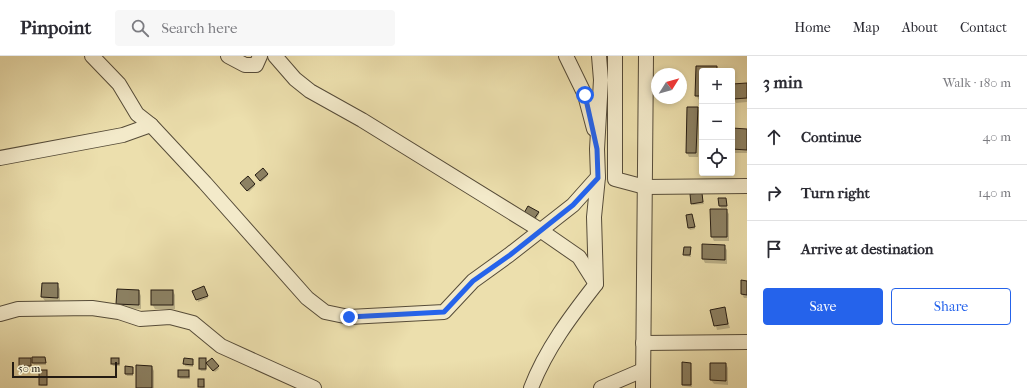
<!DOCTYPE html>
<meta charset="utf-8">
<style>
:root{--surface:#fff;--page:#f7f7f7;--text:#2b2b33;--muted:#7c7c81;--line:#e1e1e2;--accent:#2563eb}
body{margin:0;font-family:"IM FELL French Canon",serif;background:var(--page);color:var(--text)}
.controls{position:absolute;right:12px;top:12px;display:grid;overflow:hidden;border-radius:4px;box-shadow:0 2px 6px #0003}
.controls button{width:36px;height:36px;display:grid;place-items:center;padding:0;border:0;border-bottom:1px solid var(--line);background:var(--surface);color:var(--text);font:20px sans-serif}
.compass{position:absolute;left:651px;top:12px;width:36px;height:36px;border-radius:50%;background:var(--surface);box-shadow:0 2px 6px #0003;rotate:53deg}
.scale{position:absolute;left:12px;bottom:10px;width:105px;box-sizing:border-box;padding-left:4px;border:2px solid #241b12;border-top:0;font-size:11px;line-height:14px;white-space:nowrap;color:#241b12;-webkit-text-stroke:3px #f3eaca;paint-order:stroke}
.stop{position:absolute;width:12px;height:12px;margin:-9px;border:3px solid #2563eb;border-radius:50%;background:#fff}
.stop.end{background:#2563eb;border-color:#fff;box-shadow:0 1px 4px #0008}
.list{margin:0;padding:0;list-style:none}
h2{display:flex;justify-content:space-between;align-items:center;height:52px;margin:0;padding:0 16px;font-size:17px}
h2 small{font-size:13px;font-weight:400;color:var(--muted)}
.list li{display:grid;grid-template-columns:26px 1fr auto;gap:12px;align-items:center;box-sizing:border-box;height:56px;padding:0 16px;border-top:1px solid var(--line)}
.list b{display:block;font-size:15px;white-space:nowrap}
.list em{font-size:13px;font-style:normal;color:var(--muted)}
.actions{display:flex;gap:8px;padding:12px 16px}
.actions a{flex:1;padding:9px 0;border:1px solid var(--accent);border-radius:4px;text-align:center;font-size:14px;color:var(--accent)}
.actions .main{background:var(--accent);color:#fff}
.icon{flex:none;width:22px;height:22px;fill:none;stroke:currentColor;stroke-width:2;stroke-linecap:round;stroke-linejoin:round}
.map{position:relative;flex:none;width:747px;height:332px;overflow:hidden}
header{display:flex;align-items:center;gap:24px;box-sizing:border-box;height:56px;padding:0 20px;background:var(--surface);border-bottom:1px solid var(--line)}
header strong{font-size:19px}
nav{display:flex;gap:22px;margin-inline-start:auto;font-size:14px}
.search{width:280px;height:36px;background:var(--page);display:flex;align-items:center;gap:10px;box-sizing:border-box;padding:0 14px;border-radius:4px;color:var(--muted);font-size:15px}
main{display:flex}
aside{flex:1;background:var(--surface)}
.map>svg:first-child{display:block}
</style>
<header>
<strong>Pinpoint</strong>
<div class="search"><svg class="icon" aria-label="search" viewBox="0 0 24 24"><circle cx="10" cy="10" r="6"/><path d="M15 15l6 6"/></svg>Search here</div>
<nav><a>Home</a><a>Map</a><a>About</a><a>Contact</a></nav>
</header>
<main>
<div class="map">
<svg width="747" height="332" viewBox="0 0 747 332">
<rect width="100%" height="100%" fill="#ecdfad"/>
<filter id="stains"><feTurbulence type="fractalNoise" baseFrequency=".005" numOctaves="4"/><feColorMatrix values="0 0 0 0 .2 0 0 0 0 .09 0 0 0 0 .02 0 0 0 .5 -.17"/></filter>
<radialGradient id="worn" r=".72"><stop offset=".6" stop-color="#630" stop-opacity="0"/><stop offset="1" stop-color="#630" stop-opacity=".3"/></radialGradient>
<!-- shadow -->
<g fill="#0003">
<path d="M697 11H716L718 15H702V44H699L696 39Z"/>
<path d="M747 28V46L736 47 734 43Z"/>
<path d="M697 52 700 56 698 101H689L687 97Z"/>
<path d="M732 73 747 74V97H734L732 93Z"/>
<path d="M267 118 268 120 261 126 257 121Z"/>
<path d="M254 128 255 130 249 136 243 129Z"/>
<path d="M702 138 704 148 693 149 692 147Z"/>
<path d="M726 143 727 152H721L720 150Z"/>
<path d="M726 154 729 158V185H714L712 181Z"/>
<path d="M538 156 539 158 536 164 526 159Z"/>
<path d="M692 159 695 173 690 174 689 172Z"/>
<path d="M703 189 724 190 727 194V208L705 207 703 203Z"/>
<path d="M690 192 691 201 685 200 684 199Z"/>
<path d="M747 226V242H744L742 238Z"/>
<path d="M43 228H57L60 233V246L45 245 42 241Z"/>
<path d="M204 233 208 242 198 246 194 235Z"/>
<path d="M139 235 141 240V253L120 252 117 248Z"/>
<path d="M173 235 175 239V253H155L152 248Z"/>
<path d="M724 252 730 272 717 274 712 254Z"/>
<path d="M45 302 46 309H34L33 307Z"/>
<path d="M30 303 31 311H21L20 309Z"/>
<path d="M118 303 120 310H113L112 308Z"/>
<path d="M184 303 192 304 193 311 185 310Z"/>
<path d="M205 303 206 315H201L200 313Z"/>
<path d="M691 308 692 331 684 330 683 329Z"/>
<path d="M711 308H726L728 312V329L714 328 711 324Z"/>
<path d="M208 309 218 311 219 313 215 316Z"/>
<path d="M152 311 154 315V332H137Z"/>
<path d="M133 312V320H127L126 318Z"/>
<path d="M46 315 47 330H41L40 329Z"/>
<path d="M189 315 190 323H180L179 321Z"/>
<path d="M204 324 205 332H200L199 330Z"/>
</g>
<!-- building -->
<g fill="#8c8163" stroke="#241b12">
<path d="M696 10H717V15H702V40H695Z"/>
<path d="M747 27V42L733 43 732 28Z"/>
<path d="M687 51H698L696 97H686Z"/>
<path d="M732 72 747 73V94L732 93Z"/>
<path d="M263 112 268 118 260 125 255 119Z"/>
<path d="M248 120 255 128 247 135 240 127Z"/>
<path d="M702 137 703 146 691 148 690 138Z"/>
<path d="M718 142H726L727 150H719Z"/>
<path d="M528 150 539 156 534 163 524 157Z"/>
<path d="M710 153H727V181H711Z"/>
<path d="M692 158 695 171 688 172 686 159Z"/>
<path d="M702 188 725 189V204L702 203Z"/>
<path d="M684 191H691L690 199H683Z"/>
<path d="M741 224 747 225V239L741 238Z"/>
<path d="M42 227H58V242L41 241Z"/>
<path d="M204 230 208 240 196 244 192 235Z"/>
<path d="M117 233 139 234V249L116 248Z"/>
<rect x="151" y="234" width="22" height="15"/>
<path d="M725 251 728 268 714 270 710 254Z"/>
<path d="M32 301H45L46 307H32Z"/>
<rect x="19" y="302" width="12" height="8"/>
<rect x="111" y="302" width="8" height="6"/>
<path d="M184 302 193 303V309L183 308Z"/>
<rect x="199" y="302" width="7" height="11"/>
<path d="M212 302 219 310 213 315 206 307Z"/>
<path d="M682 306 691 307V329H682Z"/>
<path d="M710 307H726V325L710 324Z"/>
<path d="M136 309 152 310V332H136Z"/>
<path d="M125 310 133 311V318H125Z"/>
<rect x="39" y="314" width="8" height="15"/>
<rect x="178" y="314" width="11" height="7"/>
<rect x="198" y="323" width="6" height="8"/>
</g>
<g fill="none" stroke-linecap="round" stroke-linejoin="round">
<!-- minor casing -->
<g stroke="#564c39" stroke-width="16">
<g id="minor">
<path d="M92 0 119 28 137 58 151 69 205 127 307 242 325 256 349 261 444 256 473 225 509 199 573 149 598 121"/>
<path d="M228 0 245 9H256L260 0"/>
<path d="M275 0 295 23 310 35 362 64 540 174 579 201 596 228"/>
<path d="M566 0 585 39 594 73"/>
<path d="M615 0V123L645 131 747 130"/>
<path d="M0 102 123 79 151 69"/>
<path d="M0 258 18 253 92 252 119 256 140 263 170 261 193 267 221 290 314 332"/>
<path d="M643 287 747 286"/>
<path d="M531 332C546 293 571 260 596 228L594 161 598 121 597 93 601 24 599 0"/>
<path d="M601 332 643 314"/>
<path d="M643 332 646 0"/>
</g>
</g>
<!-- minor -->
<use href="#minor" stroke="#f3eaca" stroke-width="14"/>
</g>
<g fill="none" stroke-linecap="round" stroke-linejoin="round">
<!-- route -->
<path stroke="#2563eb" stroke-width="5" d="M349 261 444 256 473 225 510 199 573 149 598 122 597 93 585 39"/>
</g>
<rect width="100%" height="100%" filter="url(#stains)"/>
<rect width="100%" height="100%" fill="url(#worn)"/>
</svg>
<div class="controls">
<button>+</button>
<button>−</button>
<button><svg class="icon" aria-label="locate" viewBox="0 0 24 24"><circle cx="12" cy="12" r="6"/><path d="M12 2v4M12 18v4M2 12h4M18 12h4"/></svg></button>
</div>
<svg class="compass" viewBox="-18 -18 36 36"><path d="M0-13l5 13h-10z" fill="#e53935"/><path d="M0 13l5-13h-10z" fill="#7c7c81"/></svg>
<div class="scale">50 m</div>
<div class="stop" style="left:585px;top:39px"></div>
<div class="stop end" style="left:349px;top:261px"></div>
</div>
<aside>
<h2>3 min<small>Walk · 180 m</small></h2>
<ul class="list">
<li><svg class="icon" aria-label="ahead" viewBox="0 0 24 24"><path d="M12 20V5M6 11l6-6 6 6"/></svg><div><b>Continue</b></div><em>40 m</em></li>
<li><svg class="icon" aria-label="right" viewBox="0 0 24 24"><path d="M7 20v-9h11M14 6l5 5-5 5"/></svg><div><b>Turn right</b></div><em>140 m</em></li>
<li><svg class="icon" aria-label="arrive" viewBox="0 0 24 24"><path d="M6 21V4h12l-3 4 3 4H6"/></svg><div><b>Arrive at destination</b></div></li>
</ul>
<div class="actions"><a class="main">Save</a><a>Share</a></div>
</aside>
</main>
